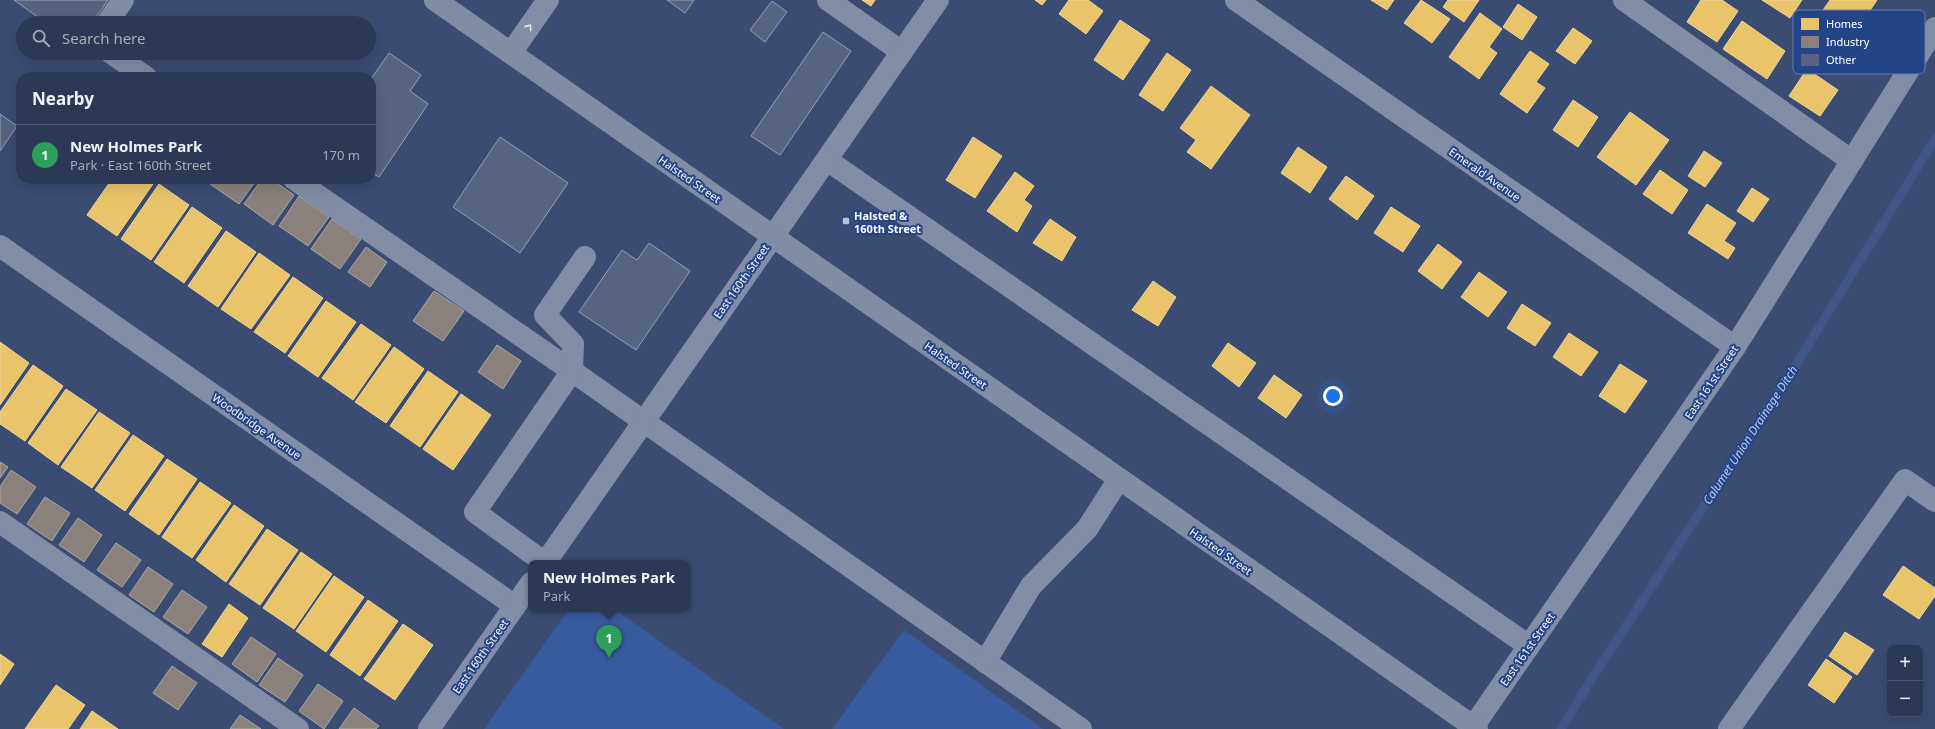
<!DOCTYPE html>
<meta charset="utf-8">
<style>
:root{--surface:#2c3956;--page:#34405c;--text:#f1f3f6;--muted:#a6acb9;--line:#48536c;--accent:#bac0ce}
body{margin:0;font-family:"Noto Sans",sans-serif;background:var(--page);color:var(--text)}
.controls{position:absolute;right:12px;bottom:12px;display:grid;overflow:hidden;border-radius:8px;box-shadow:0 4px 16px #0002}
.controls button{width:36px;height:36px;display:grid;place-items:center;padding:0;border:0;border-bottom:1px solid var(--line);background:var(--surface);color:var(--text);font:20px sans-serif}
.you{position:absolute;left:1333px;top:396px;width:14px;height:14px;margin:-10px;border:3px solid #fff;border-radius:50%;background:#1a73e8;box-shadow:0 0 0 6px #1a73e833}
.badge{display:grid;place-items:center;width:26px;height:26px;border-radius:50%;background:var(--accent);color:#fff;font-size:13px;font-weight:700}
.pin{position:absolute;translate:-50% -33px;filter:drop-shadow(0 1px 2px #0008)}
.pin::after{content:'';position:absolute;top:21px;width:14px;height:12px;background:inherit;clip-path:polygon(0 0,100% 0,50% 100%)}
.popup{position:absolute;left:528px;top:560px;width:162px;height:52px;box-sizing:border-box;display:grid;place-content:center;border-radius:8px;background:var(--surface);filter:drop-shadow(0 1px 3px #0005);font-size:13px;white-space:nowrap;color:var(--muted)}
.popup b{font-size:15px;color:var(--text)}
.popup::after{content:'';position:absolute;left:50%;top:100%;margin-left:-8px;border:8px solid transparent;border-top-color:var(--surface)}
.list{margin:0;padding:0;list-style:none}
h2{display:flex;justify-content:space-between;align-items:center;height:52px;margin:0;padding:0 16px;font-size:17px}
h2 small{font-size:13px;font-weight:400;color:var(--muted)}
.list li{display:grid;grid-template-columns:26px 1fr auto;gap:12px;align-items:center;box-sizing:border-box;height:60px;padding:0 16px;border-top:1px solid var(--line)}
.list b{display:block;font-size:15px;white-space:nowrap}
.list p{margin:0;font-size:13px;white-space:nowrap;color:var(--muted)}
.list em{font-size:13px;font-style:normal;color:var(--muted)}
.icon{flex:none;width:22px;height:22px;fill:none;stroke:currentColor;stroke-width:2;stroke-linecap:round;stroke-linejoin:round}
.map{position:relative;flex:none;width:1935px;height:729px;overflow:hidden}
.search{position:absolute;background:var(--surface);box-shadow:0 4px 16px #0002;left:16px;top:16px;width:360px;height:44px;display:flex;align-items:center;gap:10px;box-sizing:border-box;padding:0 14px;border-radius:22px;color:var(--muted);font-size:15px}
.panel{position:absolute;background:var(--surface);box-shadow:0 4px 16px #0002;left:16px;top:72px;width:360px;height:112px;border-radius:16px}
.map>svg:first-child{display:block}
</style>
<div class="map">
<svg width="1935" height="729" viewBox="0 0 1935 729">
<rect width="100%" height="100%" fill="#3b4c72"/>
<!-- green -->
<g fill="#385a9e">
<path d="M569 609H614L784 729H484Z"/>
<path d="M904 630 1043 729H832Z"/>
</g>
<!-- homes -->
<g fill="#e9c46a" stroke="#f0d697">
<path d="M862 0H875L871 6Z"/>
<path d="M1035 0H1046L1042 5Z"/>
<path d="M1069 0H1088L1103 11 1086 34 1059 14Z"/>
<path d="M1371 0H1394L1387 10Z"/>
<path d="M1421 0 1450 19 1432 43 1404 23Z"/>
<path d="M1448 0H1479L1464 22 1443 7Z"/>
<path d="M1701 0H1722L1738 11 1717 42 1687 22Z"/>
<path d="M1762 0H1802L1790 18Z"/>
<path d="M1830 0H1877L1840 55 1823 44 1815 56 1799 45Z"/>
<path d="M1518 4 1537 17 1522 40 1503 27Z"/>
<path d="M1480 13 1502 29 1489 47 1497 53 1479 79 1449 57Z"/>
<path d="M1120 20 1150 40 1123 80 1094 60Z"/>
<path d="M1742 21 1785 51 1767 79 1723 49Z"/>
<path d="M1573 28 1592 41 1575 64 1556 51Z"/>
<path d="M1530 51 1549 64 1536 82 1545 88 1527 113 1500 94Z"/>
<path d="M1167 53 1191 70 1163 111 1139 95Z"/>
<path d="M1807 69 1838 90 1820 116 1789 96Z"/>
<path d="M1211 86 1250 115 1211 169 1187 152 1196 140 1180 128Z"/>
<path d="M1573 100 1598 117 1578 147 1553 130Z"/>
<path d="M1630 112 1669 140 1636 185 1597 157Z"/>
<path d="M973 137 1002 156 975 198 946 180Z"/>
<path d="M1298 147 1327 167 1310 193 1281 173Z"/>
<path d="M1704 151 1722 163 1705 187 1688 176Z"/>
<path d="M1660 170 1688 190 1672 214 1643 194Z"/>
<path d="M1015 172 1034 186 1024 200 1032 206 1017 232 987 211Z"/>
<path d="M1346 176 1374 196 1357 220 1329 199Z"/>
<path d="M112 179H152L155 181 117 236 87 215Z"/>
<path d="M159 184 189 205 151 260 121 239Z"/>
<path d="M1752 188 1769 199 1753 222 1737 211Z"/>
<path d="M1707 204 1736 223 1724 241 1735 248 1728 259 1688 233Z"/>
<path d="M192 207 222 228 184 283 154 262Z"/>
<path d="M1391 207 1420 226 1403 252 1374 233Z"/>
<path d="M1050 219 1076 237 1062 261 1033 243Z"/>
<path d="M226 231 256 252 218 307 188 286Z"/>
<path d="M1438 244 1462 262 1442 289 1418 271Z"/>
<path d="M259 253 290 275 251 329 221 309Z"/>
<path d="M1479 272 1507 292 1488 317 1461 297Z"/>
<path d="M293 277 323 298 285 353 254 332Z"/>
<path d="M1153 281 1176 297 1158 326 1132 310Z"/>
<path d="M326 301 356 322 318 377 288 356Z"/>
<path d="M1522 304 1551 323 1535 346 1507 328Z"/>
<path d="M361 324 391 345 353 400 322 378Z"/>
<path d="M1569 333 1598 352 1581 376 1553 357Z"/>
<path d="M0 342 29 363 0 405Z"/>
<path d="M1228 343 1256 363 1239 387 1212 366Z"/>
<path d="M394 347 424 369 386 423 355 402Z"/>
<path d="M1620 364 1647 381 1625 413 1599 396Z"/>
<path d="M33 365 63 386 25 441 0 424V412Z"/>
<path d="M428 371 458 392 420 447 390 426Z"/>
<path d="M1274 375 1302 395 1286 418 1258 398Z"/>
<path d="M66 389 97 410 58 465 28 443Z"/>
<path d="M461 394 491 415 453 470 423 449Z"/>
<path d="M99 412 130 433 92 488 61 467Z"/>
<path d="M133 435 164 456 125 511 95 490Z"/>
<path d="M167 459 197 479 159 535 129 514Z"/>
<path d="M200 482 231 503 192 558 162 537Z"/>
<path d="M234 505 264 526 226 582 196 560Z"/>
<path d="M267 529 298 550 260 605 229 584Z"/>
<path d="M301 552 332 574 294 629 263 608Z"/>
<path d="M1903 566 1935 588V596L1919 619 1883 595Z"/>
<path d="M334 576 364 597 326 652 296 631Z"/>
<path d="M368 600 398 621 360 676 330 655Z"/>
<path d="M229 604 248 618 222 657 202 644Z"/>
<path d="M403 624 433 645 395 700 364 679Z"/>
<path d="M1845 632 1874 650 1857 675 1829 656Z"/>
<path d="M0 654 14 664 0 685Z"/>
<path d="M1826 659 1852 677 1834 703 1808 685Z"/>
<path d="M56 685 85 705 68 729H25Z"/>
<path d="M92 711 118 729H80Z"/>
</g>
<!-- industry -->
<g fill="#8a817c" stroke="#ada7a3">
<path d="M213 179H257L239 204 210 184Z"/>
<path d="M262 179H271L294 195 273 225 244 204Z"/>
<path d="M299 196 329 217 308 246 279 226Z"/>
<path d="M332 219 361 239 340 269 311 249Z"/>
<path d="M366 247 387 262 370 287 348 272Z"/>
<path d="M434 291 464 311 443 341 413 321Z"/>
<path d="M497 345 521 361 503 389 478 372Z"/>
<path d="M0 462 8 467 0 478Z"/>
<path d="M11 470 36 487 17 514 0 503V487Z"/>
<path d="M45 497 70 513 52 541 27 524Z"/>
<path d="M78 518 102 535 84 562 59 545Z"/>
<path d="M116 543 141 560 122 587 97 570Z"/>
<path d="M148 567 173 584 154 612 129 595Z"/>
<path d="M182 590 207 607 188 634 163 617Z"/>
<path d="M251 637 276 654 257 682 232 664Z"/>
<path d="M278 658 303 675 285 702 259 685Z"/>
<path d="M172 666 197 683 178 710 153 693Z"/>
<path d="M318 684 343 701 324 729 299 711Z"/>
<path d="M354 708 379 726 376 729H339Z"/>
<path d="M240 715 261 729H230Z"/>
</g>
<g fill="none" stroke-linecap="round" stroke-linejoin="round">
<!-- stream -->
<path stroke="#405687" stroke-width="9" d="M1561 729 1596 672 1794 368 1935 139"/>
</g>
<!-- building -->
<g fill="#566482" stroke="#95a0b5">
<path d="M14 0H108L92 23H46Z"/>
<path d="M667 0H694L685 13Z"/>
<path d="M772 1 787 12 765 42 750 30Z"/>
<path d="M823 32 851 51 780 155 751 136Z"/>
<path d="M389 53 421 75 410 91 428 104 379 177 371 172V79Z"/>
<path d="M0 114 17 126 0 151Z"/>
<path d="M500 137 568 183 520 253 453 207Z"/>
<path d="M649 243 690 271 636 350 579 312 622 250 637 260Z"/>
</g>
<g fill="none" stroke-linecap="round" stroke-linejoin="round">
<!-- minor -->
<g stroke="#828da7" stroke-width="22">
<path d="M828 0 902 52"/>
<path d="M1236 0 1735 347"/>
<path d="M1624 0 1852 161"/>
<path d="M107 23 123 0"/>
<path d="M111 53 146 77"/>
<path d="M511 53 548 0"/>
<path d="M827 160 1529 646"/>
<path d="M294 179 572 371 1081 729"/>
<path d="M0 246 515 606"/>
<path d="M0 522 298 729"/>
<path d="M545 563 938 0"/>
<path d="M545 563 475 512 572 371 573 344 545 315 585 257"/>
<path d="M985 662 1031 586 1087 529 1119 479"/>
<path d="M1473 727 1735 347 1935 28"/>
<path d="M429 729 531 583"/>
<path d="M1729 729 1905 480 1935 501"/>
</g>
<!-- major -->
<path stroke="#818ca5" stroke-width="22" d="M435 0 1477 729"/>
</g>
<!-- one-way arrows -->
<defs><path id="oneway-chevron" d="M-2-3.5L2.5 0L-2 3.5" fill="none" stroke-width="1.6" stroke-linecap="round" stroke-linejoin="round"/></defs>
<use stroke="#e6e8ed" href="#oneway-chevron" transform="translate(529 27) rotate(-55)"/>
<!-- markers -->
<rect fill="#bac0ce" stroke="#244488" stroke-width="1.5" x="842" y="217" width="8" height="8" rx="2"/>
<g text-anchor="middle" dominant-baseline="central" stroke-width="4" stroke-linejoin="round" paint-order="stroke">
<!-- street labels -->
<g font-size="11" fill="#fff" stroke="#244488">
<text transform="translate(1485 174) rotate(35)">Emerald Avenue</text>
<text transform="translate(690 179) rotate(35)">Halsted Street</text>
<text transform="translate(741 281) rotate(-55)">East 160th Street</text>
<text transform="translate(956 365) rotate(35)">Halsted Street</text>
<text transform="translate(1711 382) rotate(-56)">East 161st Street</text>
<text transform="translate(257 426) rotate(35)">Woodbridge Avenue</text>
<text transform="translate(1221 551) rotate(35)">Halsted Street</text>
<text transform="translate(1527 649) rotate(-55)">East 161st Street</text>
<text transform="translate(480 656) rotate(-55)">East 160th Street</text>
</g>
<!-- poi labels -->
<g font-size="11" font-weight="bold" fill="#fff" stroke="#244488" text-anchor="start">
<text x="854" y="215">Halsted &amp;<tspan x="854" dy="13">160th Street</tspan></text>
</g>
<!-- water labels -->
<g font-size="12" font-style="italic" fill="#bbcdf1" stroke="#244488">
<text transform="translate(1750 435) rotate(-57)">Calumet Union Drainage Ditch</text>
</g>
</g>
<!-- legend -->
<rect x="1793" y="10" width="132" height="64" rx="6" fill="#244488" stroke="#667cac" stroke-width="1"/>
<rect x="1801" y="18" width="18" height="12" fill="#e9c46a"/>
<rect x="1801" y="36" width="18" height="12" fill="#8a817c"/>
<rect x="1801" y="54" width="18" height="12" fill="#566482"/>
<g font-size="11" fill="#fff">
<text x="1826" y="28">Homes</text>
<text x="1826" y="46">Industry</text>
<text x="1826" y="64">Other</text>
</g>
</svg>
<div class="controls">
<button>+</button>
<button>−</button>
</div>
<div class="you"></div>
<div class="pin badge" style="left:609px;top:658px;background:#2e9e5b">1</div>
<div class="popup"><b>New Holmes Park</b>Park</div>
<div class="search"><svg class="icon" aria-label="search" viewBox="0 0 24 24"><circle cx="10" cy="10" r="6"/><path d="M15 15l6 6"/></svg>Search here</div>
<section class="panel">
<h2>Nearby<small></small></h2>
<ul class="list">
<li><span class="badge" style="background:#2e9e5b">1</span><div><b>New Holmes Park</b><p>Park · East 160th Street</p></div><em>170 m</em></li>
</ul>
</section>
</div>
